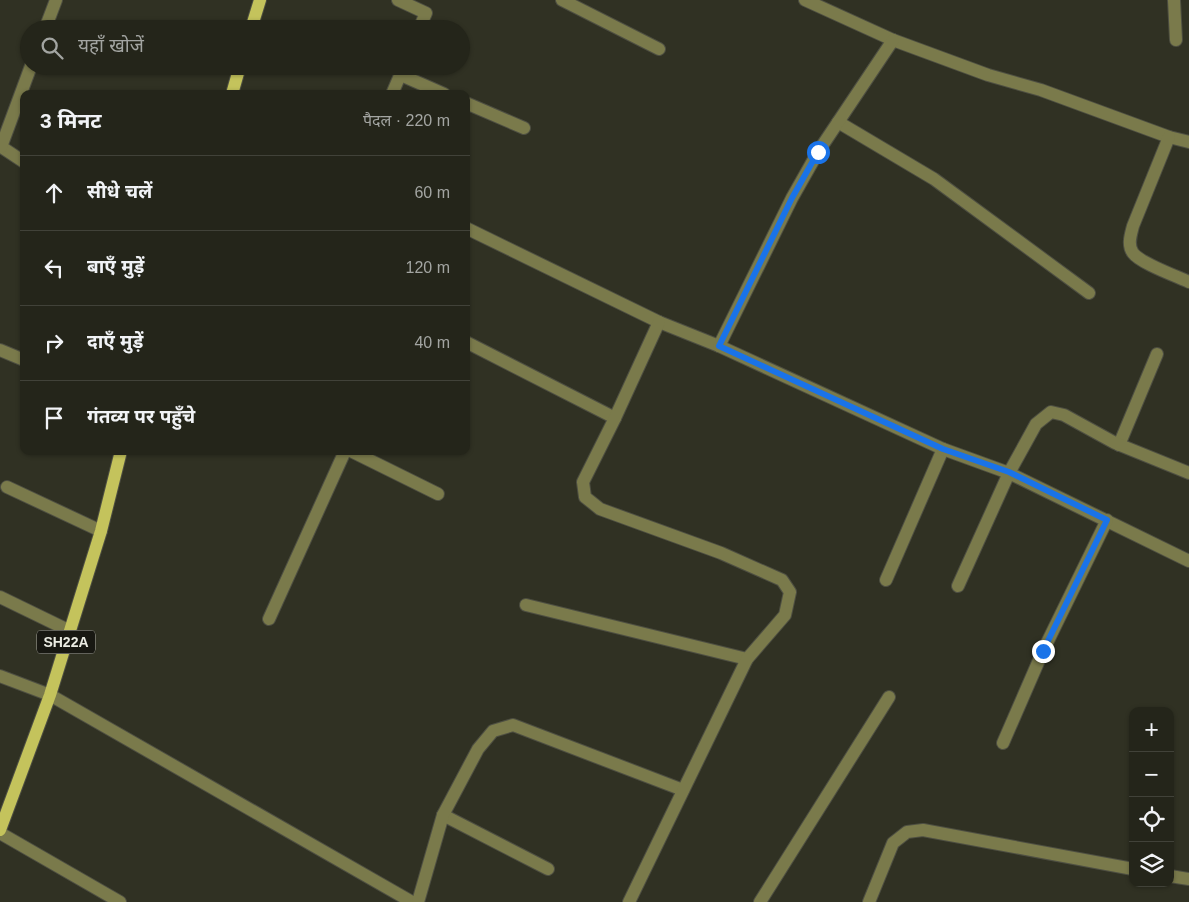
<!DOCTYPE html>
<html lang="hi">
<meta charset="utf-8">
<style>
:root{--surface:#24251a;--page:#303127;--text:#f1f3f6;--muted:#a3a5a2;--line:#414239}
body{margin:0;font-family:Helvetica,"Noto Sans Devanagari",sans-serif;background:var(--page);color:var(--text)}
.controls{position:absolute;right:15px;bottom:15px;display:grid;overflow:hidden;border-radius:10px;box-shadow:0 1px 4px #0004}
.controls button{width:45px;height:45px;display:grid;place-items:center;padding:0;border:0;border-bottom:1px solid var(--line);background:var(--surface);color:var(--text);font:25px sans-serif}
.stop{position:absolute;width:15px;height:15px;margin:-11px;border:4px solid #1a73e8;border-radius:50%;background:#fff}
.stop.end{background:#1a73e8;border-color:#fff;box-shadow:0 1px 5px #0008}
.list{margin:0;padding:0;list-style:none}
h2{display:flex;justify-content:space-between;align-items:center;height:65px;margin:0;padding:0 20px;font-size:21px}
h2 small{font-size:16px;font-weight:400;color:var(--muted)}
.list li{display:grid;grid-template-columns:32px 1fr auto;gap:15px;align-items:center;box-sizing:border-box;height:75px;padding:0 20px;border-top:1px solid var(--line)}
.list b{display:block;font-size:19px;white-space:nowrap}
.list em{font-size:16px;font-style:normal;color:var(--muted)}
.icon{flex:none;width:28px;height:28px;fill:none;stroke:currentColor;stroke-width:2;stroke-linecap:round;stroke-linejoin:round}
.map{position:relative;flex:none;width:1189px;height:902px;overflow:hidden}
.search{position:absolute;background:var(--surface);box-shadow:0 1px 4px #0004;left:20px;top:20px;width:450px;height:55px;display:flex;align-items:center;gap:12px;box-sizing:border-box;padding:0 18px;border-radius:28px;color:var(--muted);font-size:19px}
.panel{position:absolute;background:var(--surface);box-shadow:0 1px 4px #0004;left:20px;top:90px;width:450px;height:365px;border-radius:10px}
.map>svg:first-child{display:block}
</style>
<div class="map">
<svg width="1189" height="902" viewBox="0 0 1189 902">
<rect width="100%" height="100%" fill="#303123"/>
<g fill="none" stroke-linecap="round" stroke-linejoin="round">
<!-- minor casing -->
<g stroke="#4e4f42" stroke-width="14">
<g id="minor">
<path d="M398 0 426 13 419 29"/>
<path d="M562 0 659 49"/>
<path d="M805 0 893 40 988 75 1041 90 1169 137 1189 142"/>
<path d="M1174 0 1176 40"/>
<path d="M45 29 56 0"/>
<path d="M401 75 444 94"/>
<path d="M392 94 404 66"/>
<path d="M466 103 524 128"/>
<path d="M838 122 934 179 1089 293"/>
<path d="M1169 137 1133 226C1131 234 1127 245 1133 253 1140 263 1176 276 1189 282"/>
<path d="M0 146 24 162"/>
<path d="M1 147 31 66"/>
<path d="M466 228 659 322 719 346 943 449 886 580"/>
<path d="M466 342 615 418"/>
<path d="M719 346 792 198 818 152 893 40"/>
<path d="M0 350 24 360"/>
<path d="M1119 445 1157 354"/>
<path d="M943 449 1009 473 1189 561"/>
<path d="M351 451 438 494"/>
<path d="M7 487 101 531"/>
<path d="M958 586 1009 473 1036 424 1051 412 1064 415 1115 443 1189 473"/>
<path d="M0 597 70 631"/>
<path d="M526 605 747 659"/>
<path d="M269 619 345 451"/>
<path d="M0 676 50 695 412 902"/>
<path d="M1003 743 1043 651 1107 520"/>
<path d="M443 815 548 869"/>
<path d="M0 833 120 902"/>
<path d="M1170 876 1189 879"/>
<path d="M418 902 443 815 478 749 493 731 513 725 683 790"/>
<path d="M629 902 747 659 785 615 790 592 782 580 721 553 600 509 585 497 583 482 615 418 659 322"/>
<path d="M760 902 889 697"/>
<path d="M869 902 893 843 907 832 923 830 1133 869"/>
</g>
</g>
<!-- major casing -->
<g stroke="#4e4f42" stroke-width="14">
<g id="major">
<path d="M251 29 260 0"/>
<path d="M232 94 240 66"/>
<path d="M0 830 50 695 101 531 121 451"/>
</g>
</g>
<!-- minor -->
<use href="#minor" stroke="#7a7a4b" stroke-width="12"/>
<!-- major -->
<use href="#major" stroke="#c4c35c" stroke-width="12"/>
</g>
<g fill="none" stroke-linecap="round" stroke-linejoin="round">
<!-- route -->
<path stroke="#1a73e8" stroke-width="6" d="M818 152 792 198 719 346 943 449 1009 472 1107 520 1043 651"/>
</g>
<g text-anchor="middle" dominant-baseline="central" stroke-width="5" stroke-linejoin="round" paint-order="stroke">
<!-- shield labels -->
<rect fill="#181812" stroke="#acaca4" stroke-width="1" x="37" y="630.5" width="58" height="23" rx="4"/>
<g font-size="14" font-weight="bold" fill="#ebece3">
<text x="66" y="642">SH22A</text>
</g>
</g>
</svg>
<div class="controls">
<button>+</button>
<button>−</button>
<button><svg class="icon" aria-label="locate" viewBox="0 0 24 24"><circle cx="12" cy="12" r="6"/><path d="M12 2v4M12 18v4M2 12h4M18 12h4"/></svg></button>
<button><svg class="icon" aria-label="layers" viewBox="0 0 24 24"><path d="M12 4l9 5-9 5-9-5zM3 14l9 5 9-5"/></svg></button>
</div>
<div class="stop" style="left:818px;top:152px"></div>
<div class="stop end" style="left:1043px;top:651px"></div>
<div class="search"><svg class="icon" aria-label="search" viewBox="0 0 24 24"><circle cx="10" cy="10" r="6"/><path d="M15 15l6 6"/></svg>यहाँ खोजें</div>
<section class="panel">
<h2>3 मिनट<small>पैदल · 220 m</small></h2>
<ul class="list">
<li><svg class="icon" aria-label="ahead" viewBox="0 0 24 24"><path d="M12 20V5M6 11l6-6 6 6"/></svg><div><b>सीधे चलें</b></div><em>60 m</em></li>
<li><svg class="icon" aria-label="left" viewBox="0 0 24 24"><path d="M17 20v-9H6M10 6l-5 5 5 5"/></svg><div><b>बाएँ मुड़ें</b></div><em>120 m</em></li>
<li><svg class="icon" aria-label="right" viewBox="0 0 24 24"><path d="M7 20v-9h11M14 6l5 5-5 5"/></svg><div><b>दाएँ मुड़ें</b></div><em>40 m</em></li>
<li><svg class="icon" aria-label="arrive" viewBox="0 0 24 24"><path d="M6 21V4h12l-3 4 3 4H6"/></svg><div><b>गंतव्य पर पहुँचे</b></div></li>
</ul>
</section>
</div>
